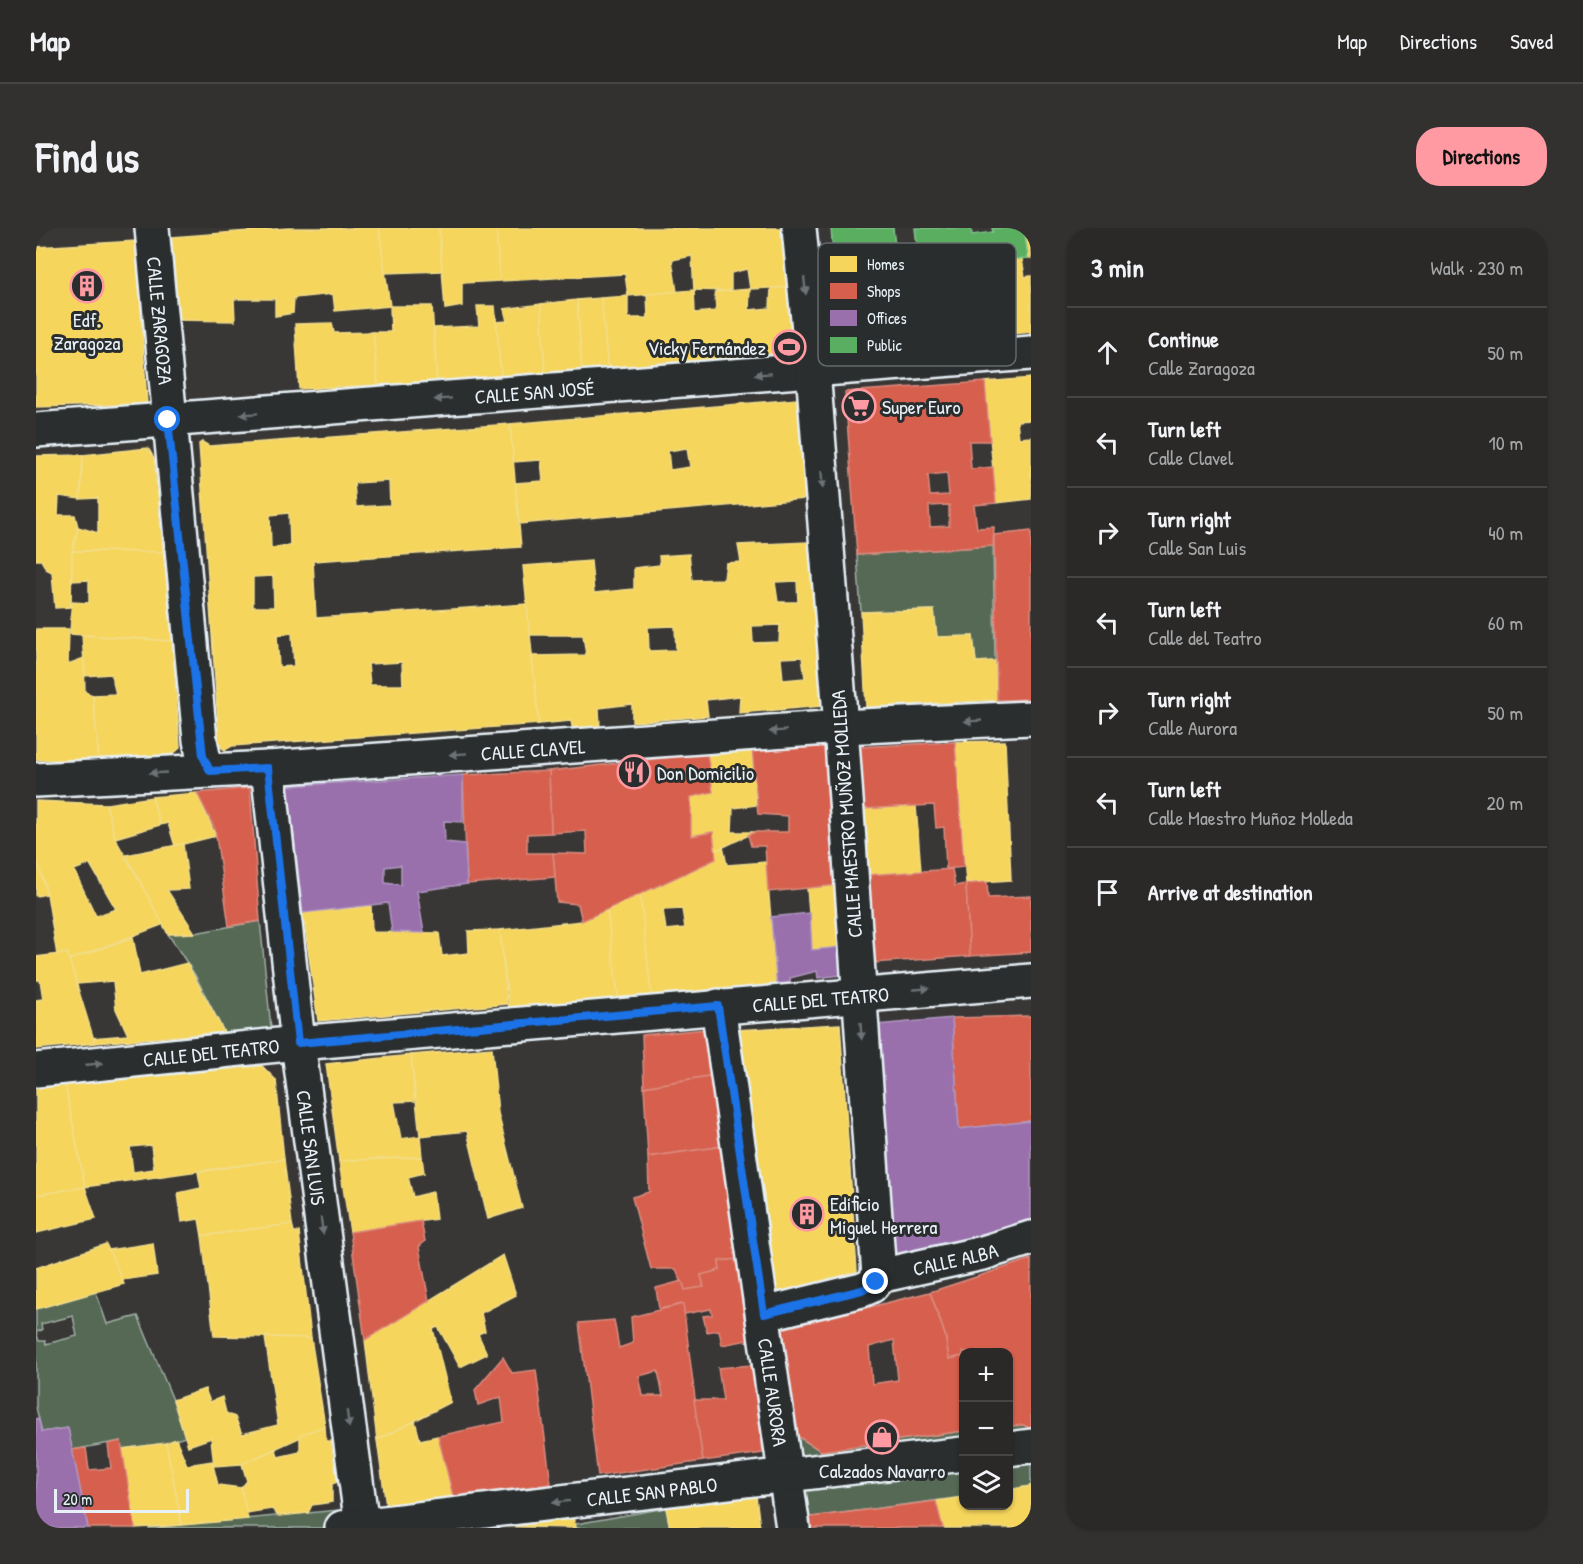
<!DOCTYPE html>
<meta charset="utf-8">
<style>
:root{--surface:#2a2928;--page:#323130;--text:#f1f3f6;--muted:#a5a6a8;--line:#464545;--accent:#ff9aa2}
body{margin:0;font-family:"Patrick Hand",sans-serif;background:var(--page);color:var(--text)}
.controls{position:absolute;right:18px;bottom:18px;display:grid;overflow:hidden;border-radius:12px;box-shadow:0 2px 4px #0004}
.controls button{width:54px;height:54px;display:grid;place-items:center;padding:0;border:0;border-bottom:2px solid var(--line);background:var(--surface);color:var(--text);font:30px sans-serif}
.scale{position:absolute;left:18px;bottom:15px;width:135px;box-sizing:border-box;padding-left:6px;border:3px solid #e8f1f8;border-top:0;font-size:16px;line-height:21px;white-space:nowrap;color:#e8f1f8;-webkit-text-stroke:4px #2a2d2e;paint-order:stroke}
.stop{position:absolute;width:18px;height:18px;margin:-14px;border:4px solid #1a73e8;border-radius:50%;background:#fff}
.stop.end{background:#1a73e8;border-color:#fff;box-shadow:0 2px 6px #0008}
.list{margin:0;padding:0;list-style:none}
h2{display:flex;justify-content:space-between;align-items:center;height:78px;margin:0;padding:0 24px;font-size:26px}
h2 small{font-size:20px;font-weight:400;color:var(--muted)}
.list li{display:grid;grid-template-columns:39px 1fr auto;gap:18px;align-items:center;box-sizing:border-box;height:90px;padding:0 24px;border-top:2px solid var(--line)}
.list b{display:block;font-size:22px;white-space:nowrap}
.list p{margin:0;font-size:20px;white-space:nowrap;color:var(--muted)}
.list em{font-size:20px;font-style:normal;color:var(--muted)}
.icon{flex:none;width:33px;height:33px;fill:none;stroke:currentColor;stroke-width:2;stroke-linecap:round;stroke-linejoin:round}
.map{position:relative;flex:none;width:995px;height:1300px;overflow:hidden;border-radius:24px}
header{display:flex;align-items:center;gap:36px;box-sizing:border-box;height:84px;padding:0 30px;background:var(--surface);border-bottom:2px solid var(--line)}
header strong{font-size:28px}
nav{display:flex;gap:33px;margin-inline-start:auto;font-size:21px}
.intro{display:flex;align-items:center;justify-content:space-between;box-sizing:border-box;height:144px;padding:0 36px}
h1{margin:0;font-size:42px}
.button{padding:15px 27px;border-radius:24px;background:var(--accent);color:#111;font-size:21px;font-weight:700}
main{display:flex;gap:36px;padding:0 36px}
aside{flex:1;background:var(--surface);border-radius:24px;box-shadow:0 2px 4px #0004}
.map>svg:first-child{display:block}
</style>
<header>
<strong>Map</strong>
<nav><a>Map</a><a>Directions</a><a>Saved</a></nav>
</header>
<div class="intro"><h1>Find us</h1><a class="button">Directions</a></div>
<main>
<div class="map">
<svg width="995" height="1300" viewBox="0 0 995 1300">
<rect width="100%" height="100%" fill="#383736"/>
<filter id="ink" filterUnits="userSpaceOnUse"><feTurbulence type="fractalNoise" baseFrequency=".0167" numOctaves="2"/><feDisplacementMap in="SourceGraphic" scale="12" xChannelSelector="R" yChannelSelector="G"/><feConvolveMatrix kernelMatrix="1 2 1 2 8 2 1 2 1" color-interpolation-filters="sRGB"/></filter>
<g filter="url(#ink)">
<!-- green -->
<g fill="#566954" stroke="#9fada6" stroke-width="1.5" fill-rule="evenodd">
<path d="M957 318 959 433 940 434 937 408 901 409 898 382 825 384 821 327Z"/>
<path d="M224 693 235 800 188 804 159 747 132 706 159 705Z"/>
<path d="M60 1064 71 1096 102 1088 137 1172 149 1209 130 1215 86 1221 85 1213 36 1222 32 1200 6 1204 0 1179V1081ZM37 1088 41 1108 10 1116 9 1113H3L0 1104 6 1102 5 1096Z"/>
<path d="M988 1197 995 1200V1258L973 1262V1198Z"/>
<path d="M927 1203V1269L768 1290 758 1206 785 1223Z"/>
<path d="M439 1265 444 1300H112L324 1280Z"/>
<path d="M630 1280 634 1300H540V1296Z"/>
</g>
<!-- homes -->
<g fill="#f6d55c" stroke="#f2dd8b" stroke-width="1.5" fill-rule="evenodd">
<path d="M252 0H343L354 78 299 83 297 66 258 70 257 85 239 88V71H198L199 93 140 92 136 9Z"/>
<path d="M343 0H403L406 43 349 45Z"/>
<path d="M403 0H460L464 53 426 55V78L409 81Z"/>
<path d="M460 0H748L754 59 714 61 711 41 695 45V63L658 62 656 28 636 32 641 64 592 68 589 46 464 53Z"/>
<path d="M988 0H995V30H992Z"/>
<path d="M100 13 111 176 0 179V19Z"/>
<path d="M986 31 989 49 995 48V104L976 106 968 32Z"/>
<path d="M754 59 760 123 572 142 565 70 592 68V90H612L611 66 658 62 659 85 680 83 679 64 714 61 713 82 734 80 735 60Z"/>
<path d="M565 70 572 142 546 143 541 72Z"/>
<path d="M541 72 546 143 509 146 505 76Z"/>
<path d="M505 76 509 146 465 149 460 94 471 93 468 81Z"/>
<path d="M354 78H396L401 155 359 166 342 157 337 104H355Z"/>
<path d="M441 78H459L465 149 401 155 398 100 443 98Z"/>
<path d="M296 95 298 105 337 104 342 157 263 161 259 96Z"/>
<path d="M995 150V192L981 193 983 210 995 209V271L960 275 949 154Z"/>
<path d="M761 171 769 271 483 296 479 255 507 253 505 232 477 234 474 196ZM651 220 654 239 634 242 632 223Z"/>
<path d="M474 196 485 319 277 333 280 390 491 376 503 496 196 518 189 522 182 517 183 509 163 216 166 214 173 218ZM353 253 354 277 320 279 318 255ZM253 285 254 318 235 320 234 287ZM237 348 238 379H217V349ZM256 405 258 438 243 439 241 407ZM366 434 367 457H334L332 436Z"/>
<path d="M112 220 118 230 127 324 36 323 42 299 62 305V270L44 271 47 227Z"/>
<path d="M47 227 44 271 23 268 22 287H39L42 299 36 323 35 379 19 380 16 344 10 341 5 332H0V228Z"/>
<path d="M773 314 786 478 703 485 704 468 670 472 672 488 596 494V476L563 480 564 500 537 503 535 493 503 496 496 428 550 427 547 407H494L487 338 555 333 558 365 598 361V340L624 337 623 328 653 326 656 352 688 351 690 335 705 334 702 317ZM761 353 762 374H742L739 354ZM744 397 743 414 717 415 716 398ZM639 398 640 422 613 423 612 399ZM766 429 769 450 747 452 745 430Z"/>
<path d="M36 323 127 324 136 413 34 406 36 374 53 375V352L36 353Z"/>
<path d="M898 382 901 409 937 408 940 434 959 433 961 472 830 479 825 384Z"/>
<path d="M0 401H33L32 436 48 430 49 464 57 467 63 531 0 532Z"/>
<path d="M46 407 136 413 144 520 137 526 63 531 57 467 80 466 75 446 49 448Z"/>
<path d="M969 513 975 652 930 655 919 514Z"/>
<path d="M716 520 720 577 697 580 696 604H719L679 623 677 604 655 608V569L677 564 671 525Z"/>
<path d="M161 565 180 608 139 618 132 595 124 597 116 569Z"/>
<path d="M116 569 124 597 79 610 70 576Z"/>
<path d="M0 573 70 576 79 610 128 696 33 732 31 725 21 727 11 666 0 629ZM54 636 80 681 60 688 38 642Z"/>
<path d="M880 578 885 643 831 647 826 581Z"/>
<path d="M147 616 153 661 131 662 159 705 132 706 90 627Z"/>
<path d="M687 619 691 637 730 634 741 760 616 773 604 666 680 631 679 623ZM646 681 649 700 630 702 627 682Z"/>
<path d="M0 629 11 666 0 668Z"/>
<path d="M803 657 806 719 776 722 771 660Z"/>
<path d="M604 666 616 773 583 775 571 682Z"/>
<path d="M335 678 336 704 403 705 406 728 433 725 432 703 464 702 471 776 282 793 267 685Z"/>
<path d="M571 682 583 775 473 781 464 702 546 693Z"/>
<path d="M97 709 104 747 151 735 188 804 59 815 56 810 92 807 80 781 77 753 41 756 33 732Z"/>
<path d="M31 725 59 815 0 821V772L7 771 4 752H0V729Z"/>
<path d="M804 796 821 1043 737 1070 699 802Z"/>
<path d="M456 820 462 885 486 980 452 991 431 903 384 908 375 827Z"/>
<path d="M375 827 379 873 358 874 365 911 384 908 386 929 303 933 290 836Z"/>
<path d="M226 838 240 852 248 931 49 959 29 857ZM115 917 118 941 97 944 94 919Z"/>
<path d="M29 857 49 959 0 967V860Z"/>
<path d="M386 929 388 945 372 949 377 969 397 964 400 991 314 1004 303 933Z"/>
<path d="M248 931 256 996 166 1008 163 991 146 994 142 965 165 960 162 944Z"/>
<path d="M49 959 60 991 0 1005V967Z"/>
<path d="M256 996 258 1004H263L275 1110 178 1108 166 1008Z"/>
<path d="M117 1015 121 1047 86 1052 72 1022Z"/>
<path d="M70 1016 88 1056 0 1081V1040Z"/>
<path d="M467 1027 480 1067 445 1085 449 1103 442 1106 451 1126 424 1139 402 1099 397 1101 415 1174 341 1212 329 1112Z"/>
<path d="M229 1109 275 1110 289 1198 206 1236 178 1238 175 1210 152 1218 137 1172 169 1161 174 1174 186 1169 190 1185 199 1189 206 1206 242 1197Z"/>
<path d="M379 1193 384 1212 402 1208 417 1268 350 1277 341 1212Z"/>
<path d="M289 1198 290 1213H295L301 1254 296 1256V1274L276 1277 272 1285 242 1288 236 1281 210 1285 205 1260 211 1253 206 1236 240 1221 242 1229 264 1224V1207Z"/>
<path d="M140 1211 151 1237 176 1233 182 1257 205 1260 212 1291 146 1297 130 1215Z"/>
<path d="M130 1215 146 1297 99 1300 86 1221Z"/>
<path d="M995 1258V1300H907L900 1273 927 1269V1278H972V1262Z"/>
<path d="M712 1265 720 1268 724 1300H634L630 1280Z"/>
<path d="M537 1290 540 1300 443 1298Z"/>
</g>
<!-- shops -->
<g fill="#d6604d" stroke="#db8c80" stroke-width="1.5" fill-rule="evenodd">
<path d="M949 154 954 213H933L935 241 957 239 960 275 938 277 941 300 958 299 957 318 821 327 809 164ZM911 245 913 267 894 268 892 247ZM913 277V298L894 299 893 278Z"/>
<path d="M995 303V471L961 472 958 307Z"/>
<path d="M919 514 928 639 910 641 908 599 900 600 898 577 826 581 821 519Z"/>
<path d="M796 515 803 657 732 664 729 618H715L712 607 719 604H752V588L722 586 716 520Z"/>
<path d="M671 525 677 564 655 569V608L677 604 680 631 546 693 542 676 521 674 517 625 551 626 550 603 515 605 513 543Z"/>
<path d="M513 543 515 605 491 606V625H517L519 649 431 656 427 547Z"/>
<path d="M214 560 224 693 193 698 179 601 161 565Z"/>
<path d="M916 641 919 658 930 656 934 728 837 735 831 647Z"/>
<path d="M951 654 952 670 995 668V724L934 728 930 656Z"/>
<path d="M995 788V893L923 901 916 790Z"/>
<path d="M671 801 678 847 608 859 606 807Z"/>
<path d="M678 847 688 918 612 929 608 859Z"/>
<path d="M688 918 704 1031 683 1033 684 1042 665 1047 668 1059 649 1062 640 1041H615L596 969 613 964 612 929Z"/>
<path d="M385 993 389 1013 383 1019 393 1073 329 1112 314 1004Z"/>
<path d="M704 1031 713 1112 686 1117 683 1102 671 1104 667 1088 676 1087 675 1081 648 1086 647 1076 623 1081 620 1060 646 1053 649 1062 668 1059 665 1047 684 1042 683 1033Z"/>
<path d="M995 1031V1200H993L988 1197 972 1198V1124H927V1128L913 1131 909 1107 894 1064Z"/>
<path d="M894 1064 909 1107 913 1131 927 1128V1203L785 1223 758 1206 746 1101ZM858 1112 862 1152 836 1156 833 1119Z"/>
<path d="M647 1076 667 1233 562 1248 543 1095 578 1092 583 1120 597 1115 595 1089ZM622 1143 627 1168H607L603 1148Z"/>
<path d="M467 1129 476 1145 500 1142 515 1256 417 1268 402 1208 468 1194 465 1169 442 1177 439 1162Z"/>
<path d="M716 1137 727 1225 667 1233 658 1172H687L682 1140Z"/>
<path d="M85 1213 99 1300H52L36 1222 50 1220 53 1242 75 1240 72 1216Z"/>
<path d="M900 1273 907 1300H770L768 1290Z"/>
</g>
<!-- offices -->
<g fill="#9970ab" stroke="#b197c2" stroke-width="1.5" fill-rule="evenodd">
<path d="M427 547V594L408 593 409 614 429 616 431 656 381 663 388 705 356 704 352 675 267 685 252 558ZM365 637V657L349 655V639Z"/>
<path d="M774 685 776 722 806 719 807 739 805 747 782 750 781 743 754 750 755 759 741 760 735 689Z"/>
<path d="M916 790 923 901 995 893V993L926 1015 857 1030 840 797Z"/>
<path d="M2 1190 6 1204 32 1200 52 1300H0V1191Z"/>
</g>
<!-- public -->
<path fill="#5aae61" stroke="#85c28e" stroke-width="1.5" d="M795 0H857L859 18 881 17 879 0H935L936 7 957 4 956 0H988L992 30 799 50Z"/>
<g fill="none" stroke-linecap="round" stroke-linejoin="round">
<!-- street casing -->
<g stroke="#e8f1f8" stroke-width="38">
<g id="street">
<path id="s1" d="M116 0 164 512 167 528 174 543"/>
<path id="s2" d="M0 202 995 125"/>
<path id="s3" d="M232 540 262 815 326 1298"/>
<path id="s4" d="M682 778 757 1300"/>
<path id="s5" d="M0 842 262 815 995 753"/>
<path id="s6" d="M843 1048 947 1025 995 1010"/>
<path d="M728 1086 826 1062 835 1058 843 1048 805 499 777 142 763 0"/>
<path d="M972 1221 995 1218"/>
<path id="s7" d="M306 1300 927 1226"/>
</g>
</g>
<!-- secondary casing -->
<g stroke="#e8f1f8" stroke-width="38">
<g id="secondary">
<path id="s8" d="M0 552 232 540 805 499 995 490"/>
</g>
</g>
<!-- street -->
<use href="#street" stroke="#2a2d2e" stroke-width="33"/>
<!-- secondary -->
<use href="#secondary" stroke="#2a2d2e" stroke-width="33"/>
</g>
<!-- one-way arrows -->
<defs><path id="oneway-solid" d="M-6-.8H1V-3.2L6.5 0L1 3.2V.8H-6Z" transform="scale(1.5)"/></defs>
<g fill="#6c7275">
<use href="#oneway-solid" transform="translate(769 58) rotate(84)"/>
<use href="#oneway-solid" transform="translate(727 146) rotate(176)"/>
<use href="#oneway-solid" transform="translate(407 171) rotate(176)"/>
<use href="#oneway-solid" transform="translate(213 186) rotate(176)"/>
<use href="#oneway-solid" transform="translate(786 252) rotate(86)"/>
<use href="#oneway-solid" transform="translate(937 493) rotate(177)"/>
<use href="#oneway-solid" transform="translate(742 503) rotate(176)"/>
<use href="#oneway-solid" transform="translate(422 526) rotate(176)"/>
<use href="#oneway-solid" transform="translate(122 545) rotate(177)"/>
<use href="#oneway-solid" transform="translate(885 761) rotate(-5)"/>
<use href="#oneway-solid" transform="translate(825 803) rotate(86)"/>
<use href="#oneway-solid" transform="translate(58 836) rotate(-6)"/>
<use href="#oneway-solid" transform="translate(286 998) rotate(82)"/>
<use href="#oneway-solid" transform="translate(312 1191) rotate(82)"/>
<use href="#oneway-solid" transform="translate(525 1274) rotate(173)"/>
</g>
</g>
<g fill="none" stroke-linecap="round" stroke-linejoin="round" filter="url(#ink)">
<!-- route -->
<path stroke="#1a73e8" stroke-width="8" d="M132 192 167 528 174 543 232 540 262 815 682 778 728 1086 826 1062 840 1054"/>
</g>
<!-- icons -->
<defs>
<g id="building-ring" transform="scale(1.725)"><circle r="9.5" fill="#2a2d2e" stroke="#ff9aa2" stroke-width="1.5"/><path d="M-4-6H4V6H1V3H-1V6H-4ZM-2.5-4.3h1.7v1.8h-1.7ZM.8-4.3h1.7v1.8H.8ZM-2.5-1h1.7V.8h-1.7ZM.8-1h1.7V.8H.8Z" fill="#ff9aa2"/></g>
<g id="stadium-ring" transform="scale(1.725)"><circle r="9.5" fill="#2a2d2e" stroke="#ff9aa2" stroke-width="1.5"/><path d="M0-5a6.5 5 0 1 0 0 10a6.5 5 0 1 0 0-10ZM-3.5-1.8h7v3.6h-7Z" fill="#ff9aa2"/></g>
<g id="supermarket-ring" transform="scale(1.725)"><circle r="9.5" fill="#2a2d2e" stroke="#ff9aa2" stroke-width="1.5"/><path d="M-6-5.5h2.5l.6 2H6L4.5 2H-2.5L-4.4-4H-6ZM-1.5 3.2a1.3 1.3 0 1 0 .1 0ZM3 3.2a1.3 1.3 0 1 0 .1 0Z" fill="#ff9aa2"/></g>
<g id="restaurant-ring" transform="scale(1.725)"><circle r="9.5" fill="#2a2d2e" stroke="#ff9aa2" stroke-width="1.5"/><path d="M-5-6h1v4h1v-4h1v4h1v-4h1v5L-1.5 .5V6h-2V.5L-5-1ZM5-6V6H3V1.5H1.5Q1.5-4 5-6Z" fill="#ff9aa2"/></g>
<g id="shop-ring" transform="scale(1.725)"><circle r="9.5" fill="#2a2d2e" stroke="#ff9aa2" stroke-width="1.5"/><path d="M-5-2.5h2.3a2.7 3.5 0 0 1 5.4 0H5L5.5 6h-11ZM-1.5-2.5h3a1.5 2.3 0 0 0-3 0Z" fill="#ff9aa2"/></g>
</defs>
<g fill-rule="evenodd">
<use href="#building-ring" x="51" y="58"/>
<use href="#stadium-ring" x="753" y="119"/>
<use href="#supermarket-ring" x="823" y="178"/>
<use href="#restaurant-ring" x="598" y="544"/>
<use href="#building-ring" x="771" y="986"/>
<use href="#shop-ring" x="846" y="1209"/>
</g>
<g text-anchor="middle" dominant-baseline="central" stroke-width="6" stroke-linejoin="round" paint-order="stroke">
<!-- poi labels -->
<g font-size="20" fill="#e8f1f8" stroke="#2a2d2e" text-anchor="start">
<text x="51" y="91" text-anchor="middle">Edf.<tspan x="51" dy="23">Zaragoza</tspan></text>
<text x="730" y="119" text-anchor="end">Vicky Fernández</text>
<text x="846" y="178">Super Euro</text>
<text x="621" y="544">Don Domicilio</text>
<text x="794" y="975">Edificio<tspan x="794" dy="23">Miguel Herrera</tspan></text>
<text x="846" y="1242" text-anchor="middle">Calzados Navarro</text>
</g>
<!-- street labels -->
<g font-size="20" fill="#e8f1f8" stroke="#2a2d2e">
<text stroke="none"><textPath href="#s1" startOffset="93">CALLE ZARAGOZA</textPath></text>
<text stroke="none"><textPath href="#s2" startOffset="500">CALLE SAN JOSÉ</textPath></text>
<text stroke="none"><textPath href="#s8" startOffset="498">CALLE CLAVEL</textPath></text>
<text transform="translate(810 586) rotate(-94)">CALLE MAESTRO MUÑOZ MOLLEDA</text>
<text stroke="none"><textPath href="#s5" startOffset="788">CALLE DEL TEATRO</textPath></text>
<text stroke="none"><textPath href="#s5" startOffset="176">CALLE DEL TEATRO</textPath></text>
<text stroke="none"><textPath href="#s3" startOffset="382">CALLE SAN LUIS</textPath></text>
<text stroke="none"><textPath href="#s6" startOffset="78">CALLE ALBA</textPath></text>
<text stroke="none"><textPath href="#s4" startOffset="390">CALLE AURORA</textPath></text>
<text stroke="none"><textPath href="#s7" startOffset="312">CALLE SAN PABLO</textPath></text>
</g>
</g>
<!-- legend -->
<rect x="782" y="15" width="198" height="123" rx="9" fill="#2a2d2e" stroke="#63686b" stroke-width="1.5"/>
<rect x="794" y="28" width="27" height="16" fill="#f6d55c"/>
<rect x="794" y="55" width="27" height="16" fill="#d6604d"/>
<rect x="794" y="82" width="27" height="16" fill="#9970ab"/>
<rect x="794" y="109" width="27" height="16" fill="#5aae61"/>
<g font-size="16" fill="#e8f1f8">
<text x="831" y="42">Homes</text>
<text x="831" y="69">Shops</text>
<text x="831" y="96">Offices</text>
<text x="831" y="123">Public</text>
</g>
</svg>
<div class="controls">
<button>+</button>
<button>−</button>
<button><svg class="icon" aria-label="layers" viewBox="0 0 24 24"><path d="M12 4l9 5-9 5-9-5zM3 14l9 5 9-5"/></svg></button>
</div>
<div class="scale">20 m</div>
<div class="stop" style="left:132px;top:192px"></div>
<div class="stop end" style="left:840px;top:1054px"></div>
</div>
<aside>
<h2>3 min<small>Walk · 230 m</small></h2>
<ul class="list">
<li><svg class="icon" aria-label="ahead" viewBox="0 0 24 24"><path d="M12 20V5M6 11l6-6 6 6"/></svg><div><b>Continue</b><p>Calle Zaragoza</p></div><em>50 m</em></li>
<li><svg class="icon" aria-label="left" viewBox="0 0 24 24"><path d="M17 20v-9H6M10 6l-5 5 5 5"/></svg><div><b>Turn left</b><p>Calle Clavel</p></div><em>10 m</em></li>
<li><svg class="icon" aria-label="right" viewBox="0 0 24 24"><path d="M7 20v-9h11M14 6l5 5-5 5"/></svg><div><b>Turn right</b><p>Calle San Luis</p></div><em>40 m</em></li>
<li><svg class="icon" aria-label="left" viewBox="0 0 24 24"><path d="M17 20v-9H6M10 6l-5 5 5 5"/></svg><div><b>Turn left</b><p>Calle del Teatro</p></div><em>60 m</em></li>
<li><svg class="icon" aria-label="right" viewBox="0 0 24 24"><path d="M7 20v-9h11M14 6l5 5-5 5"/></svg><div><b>Turn right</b><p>Calle Aurora</p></div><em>50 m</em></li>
<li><svg class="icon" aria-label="left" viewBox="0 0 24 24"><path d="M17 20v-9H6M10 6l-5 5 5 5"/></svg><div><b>Turn left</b><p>Calle Maestro Muñoz Molleda</p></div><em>20 m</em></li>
<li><svg class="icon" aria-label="arrive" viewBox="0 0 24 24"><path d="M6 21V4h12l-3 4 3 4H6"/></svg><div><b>Arrive at destination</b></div></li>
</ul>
</aside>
</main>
